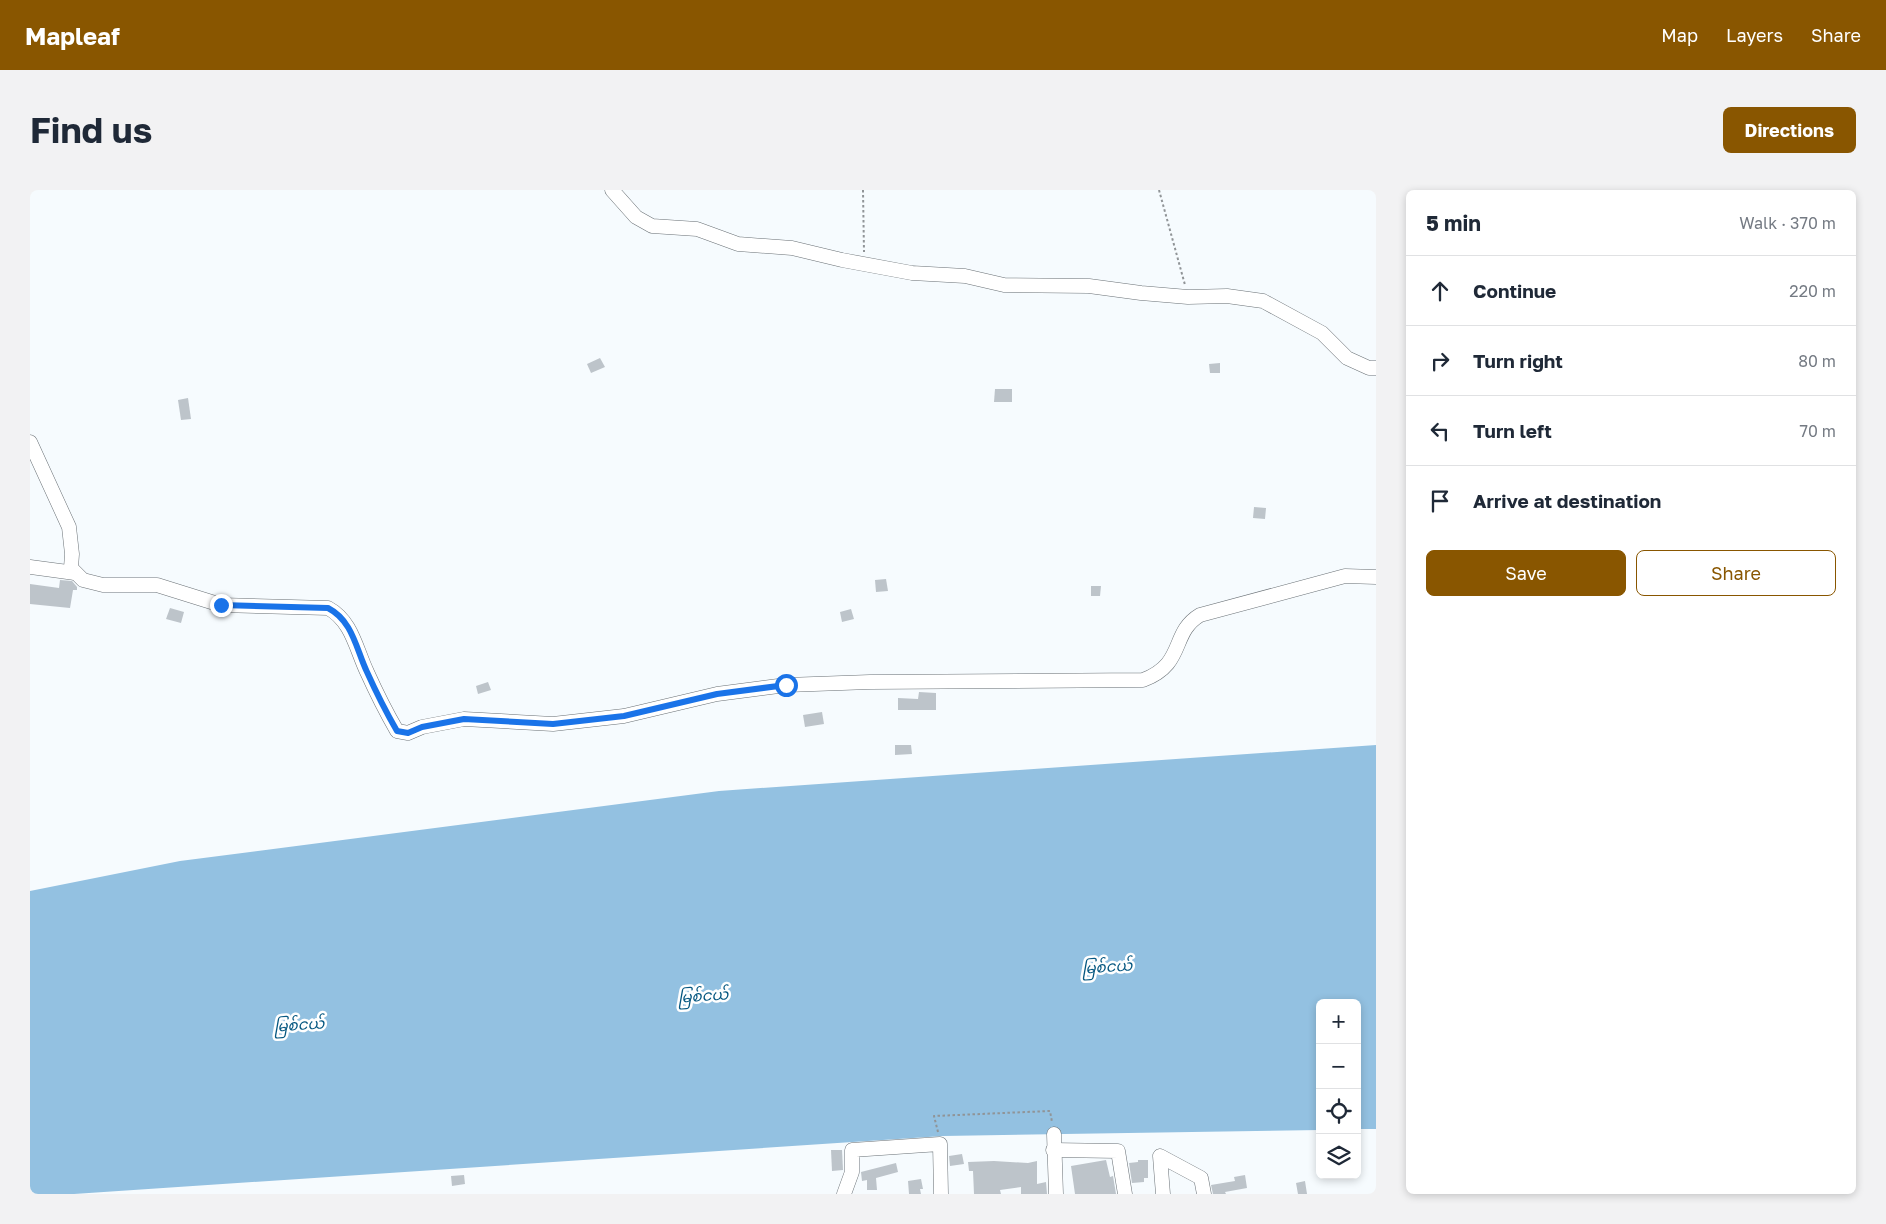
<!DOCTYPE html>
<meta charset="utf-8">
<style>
:root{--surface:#fff;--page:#f2f2f3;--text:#1f2937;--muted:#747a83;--line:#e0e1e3;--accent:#895600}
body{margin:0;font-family:"Golos Text","Noto Sans Myanmar",sans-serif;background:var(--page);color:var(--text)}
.controls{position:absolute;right:15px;bottom:15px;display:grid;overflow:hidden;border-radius:8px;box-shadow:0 2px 8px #0003}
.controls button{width:45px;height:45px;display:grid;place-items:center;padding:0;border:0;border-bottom:1px solid var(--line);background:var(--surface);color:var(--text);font:25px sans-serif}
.stop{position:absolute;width:15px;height:15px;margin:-11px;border:4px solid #1a73e8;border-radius:50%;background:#fff}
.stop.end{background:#1a73e8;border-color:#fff;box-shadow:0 1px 5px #0008}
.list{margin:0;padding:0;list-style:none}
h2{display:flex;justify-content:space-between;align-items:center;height:65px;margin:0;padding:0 20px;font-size:21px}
h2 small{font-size:16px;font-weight:400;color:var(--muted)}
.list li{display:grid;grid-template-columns:32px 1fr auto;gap:15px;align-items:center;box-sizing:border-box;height:70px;padding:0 20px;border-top:1px solid var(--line)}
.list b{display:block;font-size:19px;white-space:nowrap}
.list em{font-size:16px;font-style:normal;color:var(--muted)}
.actions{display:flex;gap:10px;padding:15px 20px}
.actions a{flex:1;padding:11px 0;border:1px solid var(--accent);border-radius:8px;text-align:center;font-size:18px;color:var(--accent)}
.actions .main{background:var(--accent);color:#fff}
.icon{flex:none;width:28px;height:28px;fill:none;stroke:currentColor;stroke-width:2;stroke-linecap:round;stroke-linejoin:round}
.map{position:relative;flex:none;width:1346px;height:1004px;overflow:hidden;border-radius:8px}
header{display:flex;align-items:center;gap:30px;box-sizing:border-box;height:70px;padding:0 25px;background:var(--accent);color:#fff}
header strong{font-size:24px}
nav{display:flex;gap:28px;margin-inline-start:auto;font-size:18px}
.intro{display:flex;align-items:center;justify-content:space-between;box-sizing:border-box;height:120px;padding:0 30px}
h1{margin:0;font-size:35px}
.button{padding:12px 22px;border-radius:8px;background:var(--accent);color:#fff;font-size:18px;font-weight:700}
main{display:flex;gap:30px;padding:0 30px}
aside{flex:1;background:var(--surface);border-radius:8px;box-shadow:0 2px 8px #0003}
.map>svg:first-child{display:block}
</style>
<header>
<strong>Mapleaf</strong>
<nav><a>Map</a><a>Layers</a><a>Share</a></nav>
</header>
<div class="intro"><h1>Find us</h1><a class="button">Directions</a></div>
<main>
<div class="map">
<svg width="1346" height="1004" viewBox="0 0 1346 1004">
<rect width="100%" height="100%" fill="#f6fbfe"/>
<!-- water -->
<path fill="#93c1e1" d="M1346 555V939H1327V813H1290V940L913 946 44 1004H0V701L150 671 689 601Z"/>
<!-- building -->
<g fill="#bdc4ca">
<path d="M570 168 575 177 561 183 557 174Z"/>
<path d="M1190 173V183H1180L1179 174Z"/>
<path d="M965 199H982V212H964Z"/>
<path d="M158 208 161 229 151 230 148 210Z"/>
<path d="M1224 317 1236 318 1235 329 1223 328Z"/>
<path d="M856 389 858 401 846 402 845 390Z"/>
<path d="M30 390 42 391 47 397V400H43L40 418 0 414V394L29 398Z"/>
<path d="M1061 396H1071L1070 406H1061Z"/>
<path d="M140 418 154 422 151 433 136 429Z"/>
<path d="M821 419 824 429 812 432 810 422Z"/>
<path d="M458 492 461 500 448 504 446 496Z"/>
<path d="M889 502 906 503V520H868V508L888 509Z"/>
<path d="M792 522 794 534 775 537 773 525Z"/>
<path d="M865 555H881L882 564 865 565Z"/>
<path d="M801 960H812L813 980 802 981Z"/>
<path d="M932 964 934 974 920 976 919 966Z"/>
<path d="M1076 970 1080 987 1083 986 1086 1004H1045L1041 976Z"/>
<path d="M1108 970H1118V988H1114V992L1102 993 1099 973 1108 972Z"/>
<path d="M964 971 998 973 1007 971V994L1016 992 1017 1004H991V997L970 1000 971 1004H944L943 981H939L938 972Z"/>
<path d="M866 973 868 982 846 988 847 1000H837V990L832 991 831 982Z"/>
<path d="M434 985 435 994 422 996 421 986Z"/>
<path d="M1215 985 1217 998 1195 1002 1196 1004H1183L1181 995 1205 991 1204 987Z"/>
<path d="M891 989 893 999H890L891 1004H879L878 991Z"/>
<path d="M1275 991 1277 1004H1268L1266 993Z"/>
</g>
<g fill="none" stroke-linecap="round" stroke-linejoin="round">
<!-- street casing -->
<g stroke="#6a7176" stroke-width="15">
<g id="street">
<path d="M582 0 606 27 622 36 667 39 708 54 762 58 812 70 882 83 935 86 974 95 1059 96 1111 103 1158 107 1197 106 1233 111 1292 143 1317 168 1339 178H1346"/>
<path d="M0 252 39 337 42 364 41 378 53 390 73 395H127L191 415 298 418C322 431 326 459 337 482 346 502 356 522 367 541L378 543 392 537 434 529 523 534 594 526 687 504 756 495 840 492 1113 490C1156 474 1140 443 1170 425L1315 386 1346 387"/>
<path d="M0 377 45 383"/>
<path d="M1024 944 1026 1004"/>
<path d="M1023 960 1088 961 1095 1004"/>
<path d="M814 1004 822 982V960L910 954 911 1004"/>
<path d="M1133 1004 1130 966 1171 988 1174 1004"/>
</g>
</g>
<!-- path -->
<g stroke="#909497" stroke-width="2" stroke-dasharray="2.5 2.5" stroke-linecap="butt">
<path d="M833 0 834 62"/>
<path d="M1129 0 1155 95"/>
<path d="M908 942 904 926 1020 921 1022 932"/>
</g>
<!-- street -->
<use href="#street" stroke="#fff" stroke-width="14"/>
</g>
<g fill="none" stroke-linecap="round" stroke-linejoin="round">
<!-- route -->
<path stroke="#1a73e8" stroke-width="6" d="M191 415 298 418C323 431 326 459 337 482 346 502 356 522 367 541L378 543 392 537 434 529 523 534 594 526 687 504 756 495"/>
</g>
<g text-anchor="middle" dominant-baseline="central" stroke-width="5" stroke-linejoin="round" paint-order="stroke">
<!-- water labels -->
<g font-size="15" font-style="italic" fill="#055781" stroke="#fff">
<text transform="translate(1077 776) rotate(-4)">မြစ်ငယ်</text>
<text transform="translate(673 805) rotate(-4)">မြစ်ငယ်</text>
<text transform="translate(269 834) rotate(-4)">မြစ်ငယ်</text>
</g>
</g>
</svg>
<div class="controls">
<button>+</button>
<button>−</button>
<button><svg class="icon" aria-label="locate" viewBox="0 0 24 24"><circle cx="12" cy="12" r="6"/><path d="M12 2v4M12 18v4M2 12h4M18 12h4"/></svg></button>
<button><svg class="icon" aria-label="layers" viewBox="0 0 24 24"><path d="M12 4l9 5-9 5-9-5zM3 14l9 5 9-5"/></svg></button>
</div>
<div class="stop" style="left:756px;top:495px"></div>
<div class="stop end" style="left:191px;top:415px"></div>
</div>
<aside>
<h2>5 min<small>Walk · 370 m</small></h2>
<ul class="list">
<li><svg class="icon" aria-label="ahead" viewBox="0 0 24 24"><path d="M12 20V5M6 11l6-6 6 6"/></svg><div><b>Continue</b></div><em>220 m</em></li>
<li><svg class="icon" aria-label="right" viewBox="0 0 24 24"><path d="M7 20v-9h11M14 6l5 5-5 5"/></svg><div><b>Turn right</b></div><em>80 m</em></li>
<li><svg class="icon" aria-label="left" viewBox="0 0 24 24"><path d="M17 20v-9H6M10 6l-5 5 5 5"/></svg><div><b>Turn left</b></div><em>70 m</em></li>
<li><svg class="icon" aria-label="arrive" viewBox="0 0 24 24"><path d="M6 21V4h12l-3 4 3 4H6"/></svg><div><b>Arrive at destination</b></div></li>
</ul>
<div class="actions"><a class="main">Save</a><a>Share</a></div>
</aside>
</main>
